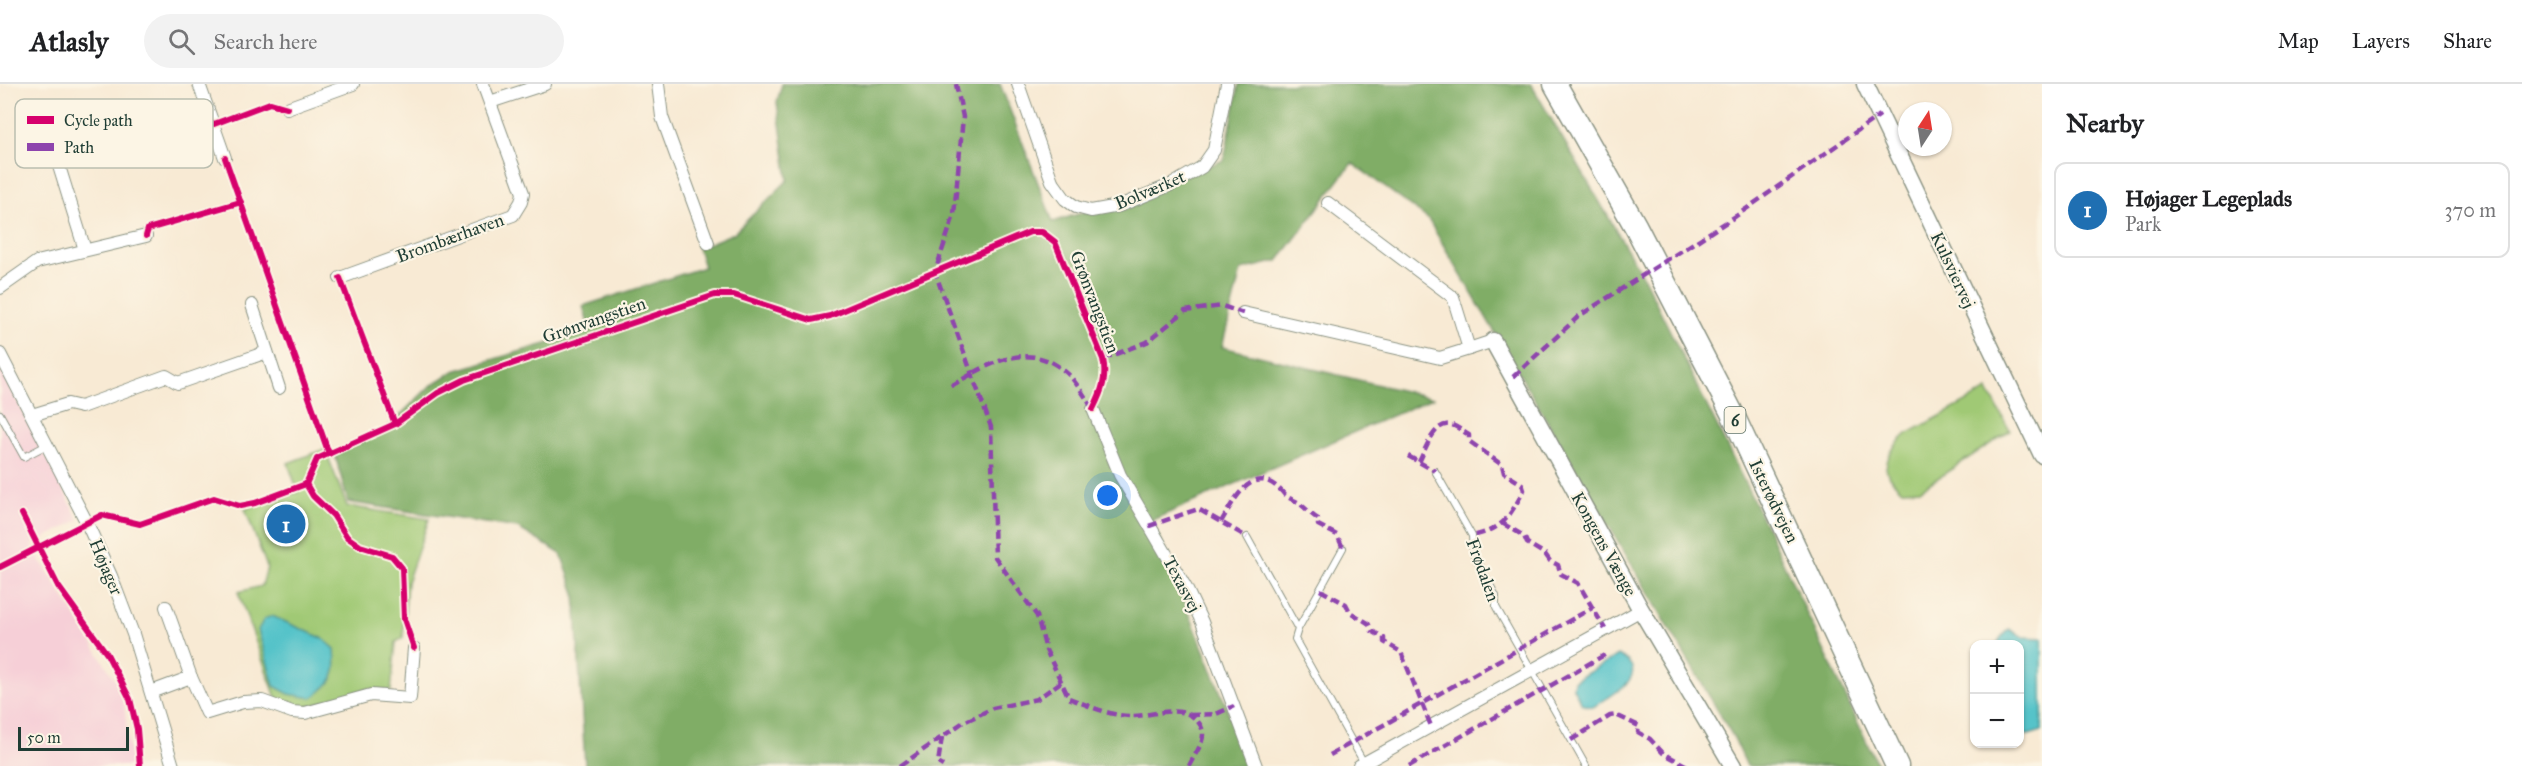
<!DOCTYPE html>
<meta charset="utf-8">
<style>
:root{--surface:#fff;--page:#f2f2f2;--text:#202124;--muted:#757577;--line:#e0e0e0;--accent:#1f6fb2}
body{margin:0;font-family:"IM FELL Great Primer",serif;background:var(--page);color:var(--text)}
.controls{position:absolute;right:18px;bottom:18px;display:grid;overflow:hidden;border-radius:12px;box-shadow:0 2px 4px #0004}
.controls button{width:54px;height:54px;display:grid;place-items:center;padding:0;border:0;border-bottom:2px solid var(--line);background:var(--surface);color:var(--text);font:30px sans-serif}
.compass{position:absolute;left:1898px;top:18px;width:54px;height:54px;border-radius:50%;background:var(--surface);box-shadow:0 2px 4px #0004;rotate:12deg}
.scale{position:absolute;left:18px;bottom:15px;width:111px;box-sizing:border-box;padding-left:6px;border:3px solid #1f3d34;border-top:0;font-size:16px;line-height:21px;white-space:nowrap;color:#1f3d34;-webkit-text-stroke:4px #fcf5e5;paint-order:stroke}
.you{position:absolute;left:1108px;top:412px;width:21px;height:21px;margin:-15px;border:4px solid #fff;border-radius:50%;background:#1a73e8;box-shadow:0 0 0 9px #1a73e833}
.badge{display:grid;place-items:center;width:39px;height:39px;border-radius:50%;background:var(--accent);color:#fff;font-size:20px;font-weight:700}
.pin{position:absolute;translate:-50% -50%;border:3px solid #fff;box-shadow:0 2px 6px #0006}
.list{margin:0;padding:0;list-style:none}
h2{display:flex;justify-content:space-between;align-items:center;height:78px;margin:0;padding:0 24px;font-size:26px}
h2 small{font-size:20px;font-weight:400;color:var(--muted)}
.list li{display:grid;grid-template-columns:39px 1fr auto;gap:18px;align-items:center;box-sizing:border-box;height:96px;margin:0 12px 12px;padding:0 12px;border:2px solid var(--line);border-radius:12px}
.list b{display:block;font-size:22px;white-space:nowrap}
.list p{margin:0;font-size:20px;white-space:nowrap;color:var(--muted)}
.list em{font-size:20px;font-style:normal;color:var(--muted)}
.icon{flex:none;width:33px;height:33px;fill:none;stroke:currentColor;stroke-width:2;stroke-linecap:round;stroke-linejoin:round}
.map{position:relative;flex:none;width:2042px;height:682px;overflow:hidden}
header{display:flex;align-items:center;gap:36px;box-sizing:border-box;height:84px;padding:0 30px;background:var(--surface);border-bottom:2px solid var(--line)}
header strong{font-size:28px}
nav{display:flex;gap:33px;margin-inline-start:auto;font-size:21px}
.search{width:420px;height:54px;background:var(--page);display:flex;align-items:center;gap:15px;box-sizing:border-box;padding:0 21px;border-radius:33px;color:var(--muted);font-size:22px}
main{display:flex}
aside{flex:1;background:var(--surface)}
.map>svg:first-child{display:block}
</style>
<header>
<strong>Atlasly</strong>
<div class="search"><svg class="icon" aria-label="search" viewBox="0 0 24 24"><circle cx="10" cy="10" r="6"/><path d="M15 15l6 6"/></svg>Search here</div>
<nav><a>Map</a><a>Layers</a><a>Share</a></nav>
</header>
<main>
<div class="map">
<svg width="2042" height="682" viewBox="0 0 2042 682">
<rect width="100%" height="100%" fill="#fcf5e5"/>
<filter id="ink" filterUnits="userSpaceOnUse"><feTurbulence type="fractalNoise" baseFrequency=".0167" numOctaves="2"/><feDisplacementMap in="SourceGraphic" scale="12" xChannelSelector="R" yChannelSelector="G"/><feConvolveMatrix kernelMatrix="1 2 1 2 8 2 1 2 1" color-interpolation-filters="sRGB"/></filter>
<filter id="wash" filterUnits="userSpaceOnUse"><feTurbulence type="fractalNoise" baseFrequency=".008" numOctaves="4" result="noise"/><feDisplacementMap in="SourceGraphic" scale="24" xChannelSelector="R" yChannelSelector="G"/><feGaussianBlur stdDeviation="1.35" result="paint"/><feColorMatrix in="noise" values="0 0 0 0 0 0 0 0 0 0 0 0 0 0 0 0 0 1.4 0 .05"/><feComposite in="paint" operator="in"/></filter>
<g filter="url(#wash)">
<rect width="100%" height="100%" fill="#f8ead4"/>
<!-- built -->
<path fill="#f6cfd7" d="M0 284 79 436 31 461 123 609 131 682H0Z"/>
<!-- green -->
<g fill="#a0c974" stroke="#608354" stroke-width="1.5">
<path d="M1988 306 2010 347 1921 405 1902 406 1889 393 1886 384C1888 368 1896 360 1907 350Z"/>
<path d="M325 365 347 422 429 435 407 498 403 554 396 558 391 607 368 605 303 624 278 619 238 508 262 502 267 483 245 425 298 408 288 379Z"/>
</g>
<!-- forest -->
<path fill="#80ad66" stroke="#50754d" stroke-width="1.5" d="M782 0H1000L1053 138 1126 115 1224 76 1239 0H1531L1645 196 1768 446 1878 682H1747L1734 654 1428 135 1352 79 1278 177 1241 186 1222 263 1433 314 1152 436 1250 682H585L575 509 561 470 518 444 348 418 335 371 384 347 429 303 454 287 590 247 583 222 704 183 698 164 734 149 788 96 777 18Z"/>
<!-- water -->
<g fill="#55c3c9" stroke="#3a807e" stroke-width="1.5">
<path d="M272 532 322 554 335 565C338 593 334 597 312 614L289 610 274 602 258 546 264 535Z"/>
<path d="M2009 545 2022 553 2042 554V647L2029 651 2020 650V560H1996Z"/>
<path d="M1618 571C1656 590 1610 612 1593 623L1582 620 1573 604 1574 597Z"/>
</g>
</g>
<g filter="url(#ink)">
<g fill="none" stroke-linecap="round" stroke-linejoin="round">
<!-- lane casing -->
<g stroke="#8c9484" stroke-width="8">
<g id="lane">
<path d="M0 330 24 373 47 361"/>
<path d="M1435 387 1472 452 1473 469 1496 512V523L1586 682"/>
<path d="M1247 453 1298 545 1295 555 1364 679"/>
<path d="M1298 545 1343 464"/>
</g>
</g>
<!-- street casing -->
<g stroke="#8c9484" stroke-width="14">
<g id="street">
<path d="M199 0 225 74"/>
<path d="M658 0 662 33 708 159"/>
<path d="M1018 0 1052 97 1065 115 1076 123 1091 127 1119 122 1173 100 1202 83 1214 66 1227 0"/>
<path d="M490 18 545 0"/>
<path d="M287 24 353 0"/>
<path d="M58 79 85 166"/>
<path d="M1328 119 1453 213 1469 265 1493 257"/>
<path d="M340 194 513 131 521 118 523 109 483 0"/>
<path d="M0 204 37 178 146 152"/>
<path d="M252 221 279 304"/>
<path d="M1243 229 1440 274 1469 265"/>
<path d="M0 270 86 437 111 492 133 550 173 682"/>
<path d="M1093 325 1120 391 1186 504 1202 538 1256 682"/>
<path d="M32 331 68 320 81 323 166 292 178 299 267 268"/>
<path d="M191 593 207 629 243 618 262 617 292 628 305 629 371 611 410 614 414 564"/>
<path d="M151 608 191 593 166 523"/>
<path d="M1359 682 1641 526"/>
</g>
</g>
<!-- secondary casing -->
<g stroke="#8c9484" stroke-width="19">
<g id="secondary">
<path d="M1865 0 2042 371"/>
<path d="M1493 257 1641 526 1733 682"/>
</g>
</g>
<!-- highway casing -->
<g stroke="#8c9484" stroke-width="25">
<path id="highway" d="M1555 0 1636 143 1732 329 1897 682"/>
</g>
<!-- lane -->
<use href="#lane" stroke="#fff" stroke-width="6"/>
<!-- street -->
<use href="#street" stroke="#fff" stroke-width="12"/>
<!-- secondary -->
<use href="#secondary" stroke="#fff" stroke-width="16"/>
<!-- highway -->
<use href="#highway" stroke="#fff" stroke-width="22"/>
<!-- quiet -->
<g stroke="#8e44ad" stroke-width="4.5" stroke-dasharray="9 4.5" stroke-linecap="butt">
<path d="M956 0 963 33 954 131 935 188 991 343 995 473 1037 532 1046 566 1069 614C1090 622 1109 632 1132 632 1153 632 1184 618 1199 639 1203 644 1204 650 1202 657 1199 665 1193 674 1189 682"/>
<path d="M1103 275 1147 258 1185 227 1222 222 1243 229"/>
<path d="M1513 293 1579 232 1736 132 1880 31"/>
<path d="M951 302C990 279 1030 254 1069 291 1078 301 1086 314 1093 325"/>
<path d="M1408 372 1435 387"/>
<path d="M1419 378C1425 367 1434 336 1452 341 1458 343 1463 348 1469 351V357L1502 381 1504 389 1522 400 1524 406C1509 433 1504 445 1472 452"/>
<path d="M1221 438C1236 412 1255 376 1284 410 1288 415 1296 416 1300 420 1307 425 1310 430 1318 435V441L1337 451 1343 464"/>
<path d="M1502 439 1524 452 1527 459 1545 470 1550 477 1558 481 1561 490 1578 499 1605 545"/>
<path d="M1149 442 1198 425 1247 453"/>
<path d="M1320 506 1346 520 1350 528 1368 539 1372 547 1384 554V558L1401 568 1431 642"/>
<path d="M1190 631 1216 630 1234 622"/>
<path d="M942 653 938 679 943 682"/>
<path d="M1571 656 1610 632 1616 631 1639 642 1638 648 1650 655 1663 669 1687 682"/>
<path d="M1330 671 1592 524"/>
<path d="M900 682 962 639 993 624 1037 615 1061 598"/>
<path d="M1409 682 1608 569"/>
</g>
<!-- cycleway casing -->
<g stroke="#fcf5e5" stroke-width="10">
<g id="cycleway">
<path d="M214 40 270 19 287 24"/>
<path d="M225 74 329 370"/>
<path d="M146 152 148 145 241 118"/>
<path d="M340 194 395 340"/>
<path d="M306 400 313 412 333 431 347 453 360 462 392 472 402 484 404 535 414 564"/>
<path d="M22 430 58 502 107 570 130 615 137 645 140 682"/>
<path d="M0 483 102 431 140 440 214 414 240 422 255 419 306 400 317 375 395 340 438 309 464 296 715 211H734L811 236 830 232 1030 148H1042L1055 158 1103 275C1107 294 1102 307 1093 325"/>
</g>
</g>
<!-- cycleway -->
<use href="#cycleway" stroke="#d6006c" stroke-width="6"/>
</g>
</g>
<g text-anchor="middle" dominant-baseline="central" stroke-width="4.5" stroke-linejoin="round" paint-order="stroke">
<!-- shield labels -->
<rect fill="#fcf5e5" stroke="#617469" stroke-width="1.5" x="1724.5" y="323" width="21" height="26" rx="4.5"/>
<g font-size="16" font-weight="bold" fill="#1f3d34">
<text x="1735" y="336">6</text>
</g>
<!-- street labels -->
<g font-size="18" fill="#1f3d34" stroke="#fcf5e5">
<text transform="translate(1150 106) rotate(-23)">Bolværket</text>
<text transform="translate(450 154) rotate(-20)">Brombærhaven</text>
<text transform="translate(1953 186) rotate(65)">Kulsviervej</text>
<text transform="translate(1095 218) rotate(69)">Grønvangstien</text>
<text transform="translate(594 236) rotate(-19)">Grønvangstien</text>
<text transform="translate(1774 417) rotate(64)">Isterødvejen</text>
<text transform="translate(1604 460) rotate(61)">Kongens Vænge</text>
<text transform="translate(106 483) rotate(67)">Højager</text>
<text transform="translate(1483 486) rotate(70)">Frødalen</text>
<text transform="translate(1182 500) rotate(62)">Texasvej</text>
</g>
</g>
<!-- legend -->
<rect x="15" y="15" width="198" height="69" rx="9" fill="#fcf5e5" stroke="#babeb0" stroke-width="1.5"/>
<rect x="27" y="32" width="27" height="8" fill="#d6006c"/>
<rect x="27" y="59" width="27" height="8" fill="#8e44ad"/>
<g font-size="16" fill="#1f3d34">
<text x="64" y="42">Cycle path</text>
<text x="64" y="69">Path</text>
</g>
</svg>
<div class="controls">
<button>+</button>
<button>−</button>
</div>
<svg class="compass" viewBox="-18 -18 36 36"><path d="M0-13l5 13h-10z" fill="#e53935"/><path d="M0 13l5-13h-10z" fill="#757577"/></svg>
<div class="scale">50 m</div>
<div class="you"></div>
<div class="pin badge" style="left:286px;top:440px">1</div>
</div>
<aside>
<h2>Nearby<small></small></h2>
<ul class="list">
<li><span class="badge">1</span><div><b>Højager Legeplads</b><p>Park</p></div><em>370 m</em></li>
</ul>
</aside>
</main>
